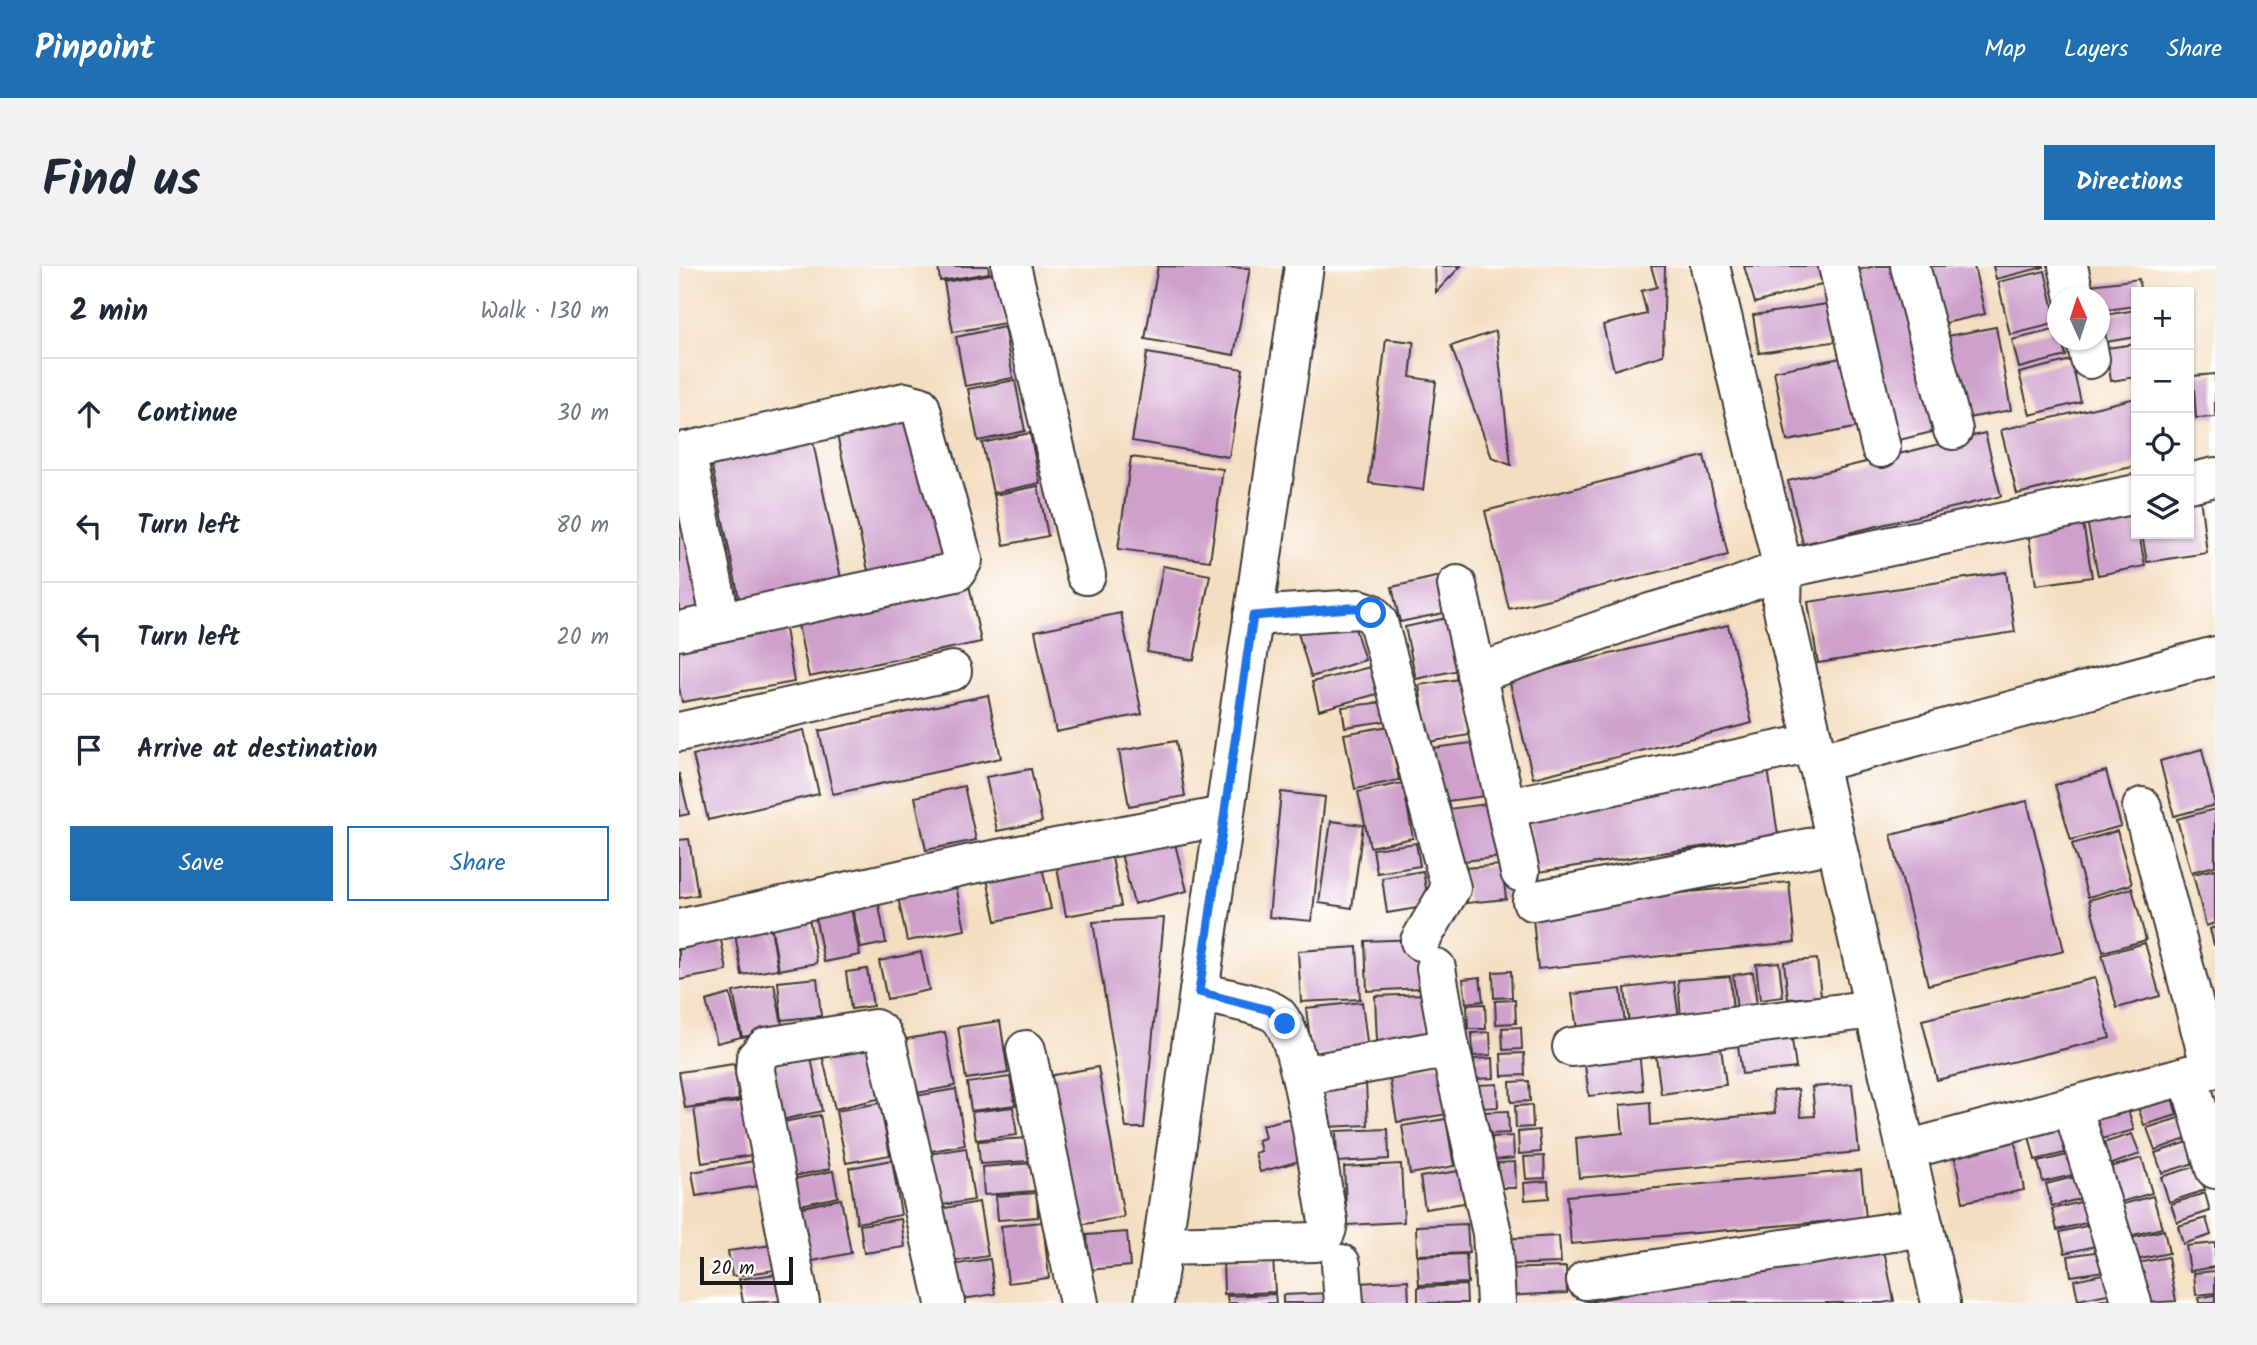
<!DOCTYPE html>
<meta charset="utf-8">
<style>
:root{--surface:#fff;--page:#f2f2f3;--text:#1f2937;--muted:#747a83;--line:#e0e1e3;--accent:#1f6fb2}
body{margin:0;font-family:Kalam,sans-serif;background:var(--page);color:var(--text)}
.controls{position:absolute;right:21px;top:21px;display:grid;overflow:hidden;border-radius:0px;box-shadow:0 2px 5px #0004}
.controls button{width:63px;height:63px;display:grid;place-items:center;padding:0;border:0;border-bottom:2px solid var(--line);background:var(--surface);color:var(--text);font:35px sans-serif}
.compass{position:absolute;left:1368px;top:21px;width:63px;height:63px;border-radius:50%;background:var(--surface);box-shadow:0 2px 5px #0004;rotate:357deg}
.scale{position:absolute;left:21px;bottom:18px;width:93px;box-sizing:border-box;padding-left:7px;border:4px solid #1c1c1c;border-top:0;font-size:19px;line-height:24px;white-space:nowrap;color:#1c1c1c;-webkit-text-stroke:5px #fff;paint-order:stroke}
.stop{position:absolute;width:21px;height:21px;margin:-16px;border:5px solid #1a73e8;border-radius:50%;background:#fff}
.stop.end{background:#1a73e8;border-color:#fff;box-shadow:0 2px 7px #0008}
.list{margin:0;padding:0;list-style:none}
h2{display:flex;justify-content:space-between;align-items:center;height:91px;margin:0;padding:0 28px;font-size:30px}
h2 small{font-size:23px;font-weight:400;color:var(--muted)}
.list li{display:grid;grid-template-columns:46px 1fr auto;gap:21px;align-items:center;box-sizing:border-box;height:112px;padding:0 28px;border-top:2px solid var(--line)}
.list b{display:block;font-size:26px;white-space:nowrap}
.list em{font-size:23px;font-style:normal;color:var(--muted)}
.actions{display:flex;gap:14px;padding:21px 28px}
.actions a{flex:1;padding:16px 0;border:2px solid var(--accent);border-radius:0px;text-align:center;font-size:24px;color:var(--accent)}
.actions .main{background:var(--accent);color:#fff}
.icon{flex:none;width:38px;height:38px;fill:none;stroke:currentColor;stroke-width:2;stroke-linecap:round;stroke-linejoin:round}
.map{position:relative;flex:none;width:1536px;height:1037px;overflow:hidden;border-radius:0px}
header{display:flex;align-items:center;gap:42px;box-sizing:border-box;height:98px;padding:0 35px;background:var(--accent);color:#fff}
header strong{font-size:33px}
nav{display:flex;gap:38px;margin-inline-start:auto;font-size:24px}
.intro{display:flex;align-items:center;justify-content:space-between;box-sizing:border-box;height:168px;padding:0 42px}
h1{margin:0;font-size:49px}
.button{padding:18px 32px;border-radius:0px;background:var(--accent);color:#fff;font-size:24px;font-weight:700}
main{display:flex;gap:42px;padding:0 42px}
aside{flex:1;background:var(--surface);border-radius:0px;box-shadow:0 2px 5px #0004}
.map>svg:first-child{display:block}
</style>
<header>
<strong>Pinpoint</strong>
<nav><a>Map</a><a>Layers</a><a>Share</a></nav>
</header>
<div class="intro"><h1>Find us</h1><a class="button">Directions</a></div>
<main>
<aside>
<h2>2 min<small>Walk · 130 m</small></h2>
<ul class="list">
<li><svg class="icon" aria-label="ahead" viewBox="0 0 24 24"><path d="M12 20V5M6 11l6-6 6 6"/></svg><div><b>Continue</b></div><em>30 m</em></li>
<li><svg class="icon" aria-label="left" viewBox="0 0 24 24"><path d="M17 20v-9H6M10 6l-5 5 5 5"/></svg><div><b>Turn left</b></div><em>80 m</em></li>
<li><svg class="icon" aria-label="left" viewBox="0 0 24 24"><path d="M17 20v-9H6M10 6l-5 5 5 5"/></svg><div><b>Turn left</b></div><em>20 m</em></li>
<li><svg class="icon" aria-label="arrive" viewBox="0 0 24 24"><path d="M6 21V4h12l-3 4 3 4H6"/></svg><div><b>Arrive at destination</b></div></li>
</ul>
<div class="actions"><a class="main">Save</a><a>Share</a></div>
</aside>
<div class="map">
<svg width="1536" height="1037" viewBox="0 0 1536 1037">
<rect width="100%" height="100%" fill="#fff"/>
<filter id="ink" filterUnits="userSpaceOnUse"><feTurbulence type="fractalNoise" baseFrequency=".0143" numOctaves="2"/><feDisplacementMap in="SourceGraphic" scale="14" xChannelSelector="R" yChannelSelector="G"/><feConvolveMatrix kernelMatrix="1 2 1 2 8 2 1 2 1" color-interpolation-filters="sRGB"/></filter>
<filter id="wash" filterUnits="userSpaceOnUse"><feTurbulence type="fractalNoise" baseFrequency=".00686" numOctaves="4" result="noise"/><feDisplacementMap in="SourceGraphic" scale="28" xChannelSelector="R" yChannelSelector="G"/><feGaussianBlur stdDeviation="1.57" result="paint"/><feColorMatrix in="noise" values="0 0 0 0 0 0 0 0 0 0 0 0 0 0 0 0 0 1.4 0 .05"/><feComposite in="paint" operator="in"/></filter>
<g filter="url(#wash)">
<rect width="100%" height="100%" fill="#f4dec1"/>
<g id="blocks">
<!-- building -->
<g fill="#cfa0cc">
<path d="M259 0H309L310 7 261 15Z"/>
<path d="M479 0 571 2 555 89 466 73Z"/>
<path d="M756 0H782L757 26Z"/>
<path d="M972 0H986L984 89 935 104 924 59 968 48 962 25 978 21Z"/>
<path d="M1065 0H1141L1146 17 1076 37Z"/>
<path d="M1196 0H1219L1257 165 1212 176 1172 6Z"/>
<path d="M1249 0H1295L1306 48 1262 58Z"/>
<path d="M1314 0H1365V1L1317 13Z"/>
<path d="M1366 5 1378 57 1331 69 1319 16Z"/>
<path d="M317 7 326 57 274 66 265 16Z"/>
<path d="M1460 13 1461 26H1457V40L1420 45V32H1413L1411 19Z"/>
<path d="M1155 37 1160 75 1080 87 1074 49Z"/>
<path d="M1457 44V71L1421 77 1420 50Z"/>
<path d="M325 61 334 112 286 120 277 71Z"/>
<path d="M1317 61 1332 144 1278 154 1263 71Z"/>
<path d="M1378 63V74H1383L1387 90 1340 102 1333 74Z"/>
<path d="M817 65 832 199 813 192 772 80Z"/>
<path d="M707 73 735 76 731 111 757 115 744 224 690 217Z"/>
<path d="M1457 78V111L1432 115 1427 82Z"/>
<path d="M468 87 564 103 550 191 453 175Z"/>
<path d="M1167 91 1180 161 1108 175 1095 105Z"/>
<path d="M1392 94 1402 136 1351 149 1340 107Z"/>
<path d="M1536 108V151L1517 152 1514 110Z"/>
<path d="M336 114 346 165 299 175 289 123Z"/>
<path d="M1457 132V200L1338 228 1322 164Z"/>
<path d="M235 151 268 295 191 313 158 169Z"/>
<path d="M351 167 361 217 314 227 303 177Z"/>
<path d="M1306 167 1322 230 1124 278 1109 215Z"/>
<path d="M134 176 163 317 61 337 32 196Z"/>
<path d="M1025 190 1049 289 830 343 806 245Z"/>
<path d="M452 191 544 203 531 295 439 283Z"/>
<path d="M359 220 369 270 325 279 315 229Z"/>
<path d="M1521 231 1528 287 1468 296 1463 268H1510V232Z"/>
<path d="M0 242 23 342 0 346Z"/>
<path d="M1455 245 1457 268H1460L1466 300 1419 309 1408 255Z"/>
<path d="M1404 257 1413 311 1357 319 1349 265Z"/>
<path d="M484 300 531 309 515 394 468 386Z"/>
<path d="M1327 306 1336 366 1139 397 1129 336Z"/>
<path d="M761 310 769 346 721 356 713 321Z"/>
<path d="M290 319 302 376 130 411 118 354Z"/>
<path d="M442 347 463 448 377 466 356 365Z"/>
<path d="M672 350 686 394 632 411 619 367Z"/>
<path d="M768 352 779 404 737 413 726 361Z"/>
<path d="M105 357 115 416 3 436 0 421V376Z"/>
<path d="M1049 359 1073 457 854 512 830 413Z"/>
<path d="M691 401 698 428 640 444 633 416Z"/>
<path d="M787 412 796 468 749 476 740 419Z"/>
<path d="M309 429 322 492 154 528 140 465Z"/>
<path d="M704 436 707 455 666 461 663 441Z"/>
<path d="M710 460 720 514 676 523 665 468Z"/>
<path d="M125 464 140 528 29 554 14 489Z"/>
<path d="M497 475 506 530 450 540 440 485Z"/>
<path d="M800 476 807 530 761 536 753 482Z"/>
<path d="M1523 483 1536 539 1495 550 1481 495Z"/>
<path d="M1088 496 1099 569 859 606 847 545Z"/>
<path d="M352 503 363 556 318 565 307 511Z"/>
<path d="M1427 505 1442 560 1392 574 1376 519Z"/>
<path d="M0 507 10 548 0 550Z"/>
<path d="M724 517 734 572 691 581 679 526Z"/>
<path d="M285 520 297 574 247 584 236 531Z"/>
<path d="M602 526 646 531 633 655 590 651Z"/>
<path d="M1348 535 1385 685 1249 719 1212 569Z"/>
<path d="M815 537 821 591 775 596 769 543Z"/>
<path d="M1536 543V600L1512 606 1498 553Z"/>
<path d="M652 555 684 559 673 642 640 637Z"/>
<path d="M1438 565 1453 618 1409 631 1393 578Z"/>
<path d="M494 570 508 625 455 638 441 584Z"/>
<path d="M10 573 19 629 0 632V574Z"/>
<path d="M737 577 741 600 698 607 694 583Z"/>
<path d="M432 586 442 640 387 650 377 596Z"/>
<path d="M823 599 827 633 788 637 785 602Z"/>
<path d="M363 601 372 643 317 655 308 613Z"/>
<path d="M1536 603V657L1527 660 1514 608Z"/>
<path d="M744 605 750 640 708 647 703 612Z"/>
<path d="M276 615 286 664 228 675 218 626Z"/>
<path d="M1110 616 1116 676 859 703 853 642Z"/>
<path d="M1453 622 1467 674 1424 686 1410 634Z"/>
<path d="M198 629 207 677 182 682 172 634Z"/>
<path d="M170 632 181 689 145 696 134 639Z"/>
<path d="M129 646 138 697 100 704 91 652Z"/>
<path d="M90 650 99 703 63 709 54 656Z"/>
<path d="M485 652 465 862H447L414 656Z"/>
<path d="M1536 661V679H1535L1531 663Z"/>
<path d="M40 664 48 705 0 714V672Z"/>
<path d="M739 673 742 722 688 725 686 675Z"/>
<path d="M1466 677 1481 730 1438 742 1423 689Z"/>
<path d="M678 681 681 733 622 736 619 685Z"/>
<path d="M242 686 250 724 208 733 200 695Z"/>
<path d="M1138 693 1142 730 1109 733 1105 696Z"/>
<path d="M1100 696 1104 731 1081 734 1077 698Z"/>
<path d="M188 703 194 740 172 743 167 706Z"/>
<path d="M832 705 833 731 815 732 814 706Z"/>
<path d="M1074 706 1078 741 1058 744 1054 709Z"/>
<path d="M1051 710 1054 746 1002 751 999 714Z"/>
<path d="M801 711 804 735 787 737 784 713Z"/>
<path d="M138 712 142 750 103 754 99 716Z"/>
<path d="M1416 712 1431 772 1258 814 1243 754Z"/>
<path d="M995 716 1000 753 950 759 946 722Z"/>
<path d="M95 718 104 763 63 771 54 726Z"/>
<path d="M942 723 946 759 898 764 893 728Z"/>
<path d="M51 728 62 771 38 777 27 735Z"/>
<path d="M747 728 749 774 698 776 696 730Z"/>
<path d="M836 734 837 757 817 758 816 735Z"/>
<path d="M683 736 689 784 633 790 627 742Z"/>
<path d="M806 738 807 763H789L788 739Z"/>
<path d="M321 755 329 807 287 813 279 761Z"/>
<path d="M842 761 843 783 824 784 823 762Z"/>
<path d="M266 766 276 820 232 828 222 774Z"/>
<path d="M811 766 812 789 794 790 793 767Z"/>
<path d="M1112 767 1117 802 1063 808 1058 773Z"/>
<path d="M1041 774 1047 819 982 828 976 783Z"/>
<path d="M190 777 203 832 156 843 143 789Z"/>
<path d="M960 785 964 824 910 830 905 791Z"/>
<path d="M845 787 846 809 823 810 822 788Z"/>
<path d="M132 792 143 845 98 855 87 801Z"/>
<path d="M814 792 815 812 796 813 795 793Z"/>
<path d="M55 798 60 834 6 842 0 806Z"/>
<path d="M760 799 769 848 718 856 710 808Z"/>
<path d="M419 801 445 951 395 960 369 810Z"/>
<path d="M331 811 336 839 292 845 288 817Z"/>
<path d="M850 815 851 835 832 836 831 816Z"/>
<path d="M687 817 689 859 647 861 645 819Z"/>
<path d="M818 818 819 841 800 842 799 819Z"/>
<path d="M1173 818 1180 886 900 912 897 872 944 867 941 839 971 836 972 859 1096 847 1094 825 1119 823 1122 851 1136 850 1133 821Z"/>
<path d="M277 823 286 879 241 887 231 831Z"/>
<path d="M1491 825 1498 849 1465 859 1457 835Z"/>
<path d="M1446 833 1455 864 1415 875 1406 844Z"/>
<path d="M65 835 73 889 23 897 15 842Z"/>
<path d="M201 837 211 889 167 897 157 845Z"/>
<path d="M853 839 854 861 837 862 836 840Z"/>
<path d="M334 841 338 869 297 874 293 846Z"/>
<path d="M829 845 830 867 808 868 806 846Z"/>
<path d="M141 849 151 903 109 911 99 857Z"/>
<path d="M1503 851 1510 872 1476 884 1468 862Z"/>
<path d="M612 852 624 894 581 906 576 887 582 885 579 874 586 872 583 859Z"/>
<path d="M767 853 775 900 731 908 723 860Z"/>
<path d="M1387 856 1394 885 1356 894 1349 866Z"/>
<path d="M709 863 710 893 658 896 657 865Z"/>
<path d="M860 864 862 886 840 888 839 866Z"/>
<path d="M1453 868 1461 888 1425 901 1418 879Z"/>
<path d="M834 870 835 892 814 894 813 871Z"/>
<path d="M350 872 352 895 301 898 299 875Z"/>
<path d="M1336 875 1345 924 1284 936 1275 887Z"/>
<path d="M1509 876 1515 897 1483 907 1476 887Z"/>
<path d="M287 882 295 934 251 941 243 889Z"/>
<path d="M1393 888 1398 908 1364 916 1359 896Z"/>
<path d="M865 890 866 912 847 913 845 891Z"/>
<path d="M1463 892 1473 927 1438 937 1428 902Z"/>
<path d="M213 894 222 949 178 957 170 902Z"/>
<path d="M75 895 79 920 17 930 13 906Z"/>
<path d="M836 896 837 922H821L819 897Z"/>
<path d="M354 897 356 925 305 929 303 901Z"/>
<path d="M722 898 725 956 668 959 665 901Z"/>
<path d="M1518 900 1526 924 1490 936 1482 911Z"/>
<path d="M787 904 792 936 746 943 741 911Z"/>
<path d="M1182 904 1187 952 892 978 888 930Z"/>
<path d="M154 905 159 931 116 940 110 914Z"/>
<path d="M1403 909 1408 931 1373 940 1367 918Z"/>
<path d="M869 915 870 932 846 934 845 917Z"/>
<path d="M358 927 359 951 319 954 317 930Z"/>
<path d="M1526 927 1531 945 1498 956 1492 938Z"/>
<path d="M1474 930 1483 962 1450 970 1441 939Z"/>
<path d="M162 933 172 987 129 996 119 942Z"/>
<path d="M1410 934 1415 955 1378 964 1373 943Z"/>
<path d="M300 936 309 990 264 997 255 944Z"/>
<path d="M1527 952 1532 969 1504 978 1499 960Z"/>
<path d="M222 953 226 981 185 987 181 959Z"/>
<path d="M364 956 370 1012 329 1017 322 960Z"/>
<path d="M788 958 790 987 738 989 737 960Z"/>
<path d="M1416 958 1421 979 1386 987 1381 966Z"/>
<path d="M1485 964 1490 987 1457 994 1452 972Z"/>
<path d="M448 966 451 1000 410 1004 408 969Z"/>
<path d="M880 970 882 997 823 999 822 973Z"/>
<path d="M1536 977V1001L1511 1005 1507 980Z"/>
<path d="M93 979 96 1004 53 1010 49 985Z"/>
<path d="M1204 979 1215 1035 1203 1037H904Z"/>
<path d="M1422 985 1425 1005 1392 1010 1389 990Z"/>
<path d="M787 988 789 1017 740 1019 738 990Z"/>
<path d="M594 991 596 1026 545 1028 544 993Z"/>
<path d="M1489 991 1497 1035 1467 1037 1460 997Z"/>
<path d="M311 993 316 1028 271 1035 266 1000Z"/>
<path d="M887 1001 888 1027 823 1030 822 1003Z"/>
<path d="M1536 1005V1027L1517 1029 1515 1007Z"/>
<path d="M1428 1007 1433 1027 1399 1034 1395 1014Z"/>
<path d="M98 1008 102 1035 64 1037 60 1013Z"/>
<path d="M729 1014 730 1037H680V1017Z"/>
<path d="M787 1019 788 1037H739V1021Z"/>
<path d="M651 1027V1037H604V1029Z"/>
<path d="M596 1028 597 1037H549L548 1030Z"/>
<path d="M1536 1029V1037H1520L1519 1032Z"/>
<path d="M1437 1031 1438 1037H1415V1036Z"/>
</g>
</g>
</g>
<g filter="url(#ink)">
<use href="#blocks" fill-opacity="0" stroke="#3c3935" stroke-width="2"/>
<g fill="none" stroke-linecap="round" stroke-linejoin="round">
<!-- minor casing -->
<g stroke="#3c3935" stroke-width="42">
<g id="minor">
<path d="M332 0 407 309"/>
<path d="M1031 0 1104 303 1103 339 1262 1037"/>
<path d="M1159 0 1202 182"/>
<path d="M1231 0 1274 164"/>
<path d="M1389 0 1396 32"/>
<path d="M1407 74 1411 93"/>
<path d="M7 185 42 356"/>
<path d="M0 187 226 136 241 140 284 294 277 306 0 365"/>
<path d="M1510 217 1536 211"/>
<path d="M778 319 841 606"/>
<path d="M574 350 680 343 692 347 699 356 772 622 741 675"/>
<path d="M797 408 971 347 1049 324 1104 303 1457 228"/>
<path d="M0 466 273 405"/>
<path d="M1138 497 1536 390"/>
<path d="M1463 541 1532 803"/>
<path d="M827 542 1134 477"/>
<path d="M853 635 1156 577"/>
<path d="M0 663 288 599 545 550"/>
<path d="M757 702 771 782 813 967 817 1037"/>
<path d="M893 781 1195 743"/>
<path d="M347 784 400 1037"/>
<path d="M1509 809 1536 903"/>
<path d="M622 810 771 782"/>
<path d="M1393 840 1453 1037"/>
<path d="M1227 884 1536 802"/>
<path d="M483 980 637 976C646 971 648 965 649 955 642 918 621 766 597 748 583 738 539 731 520 726"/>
<path d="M662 998 665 1037"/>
<path d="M907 1014 1245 961"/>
<path d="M121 1037 76 805 77 792 87 781 196 763 203 768 208 779 266 1037"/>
<path d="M475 1037 625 0"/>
</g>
</g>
<!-- minor -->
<use href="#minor" stroke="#fff" stroke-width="38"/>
</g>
</g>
<g fill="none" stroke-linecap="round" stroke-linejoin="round" filter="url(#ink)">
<!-- route -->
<path stroke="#1a73e8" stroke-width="9" d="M606 758 590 744 520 726 574 350 670 342H680L692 347"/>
</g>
</svg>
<div class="controls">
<button>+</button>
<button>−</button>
<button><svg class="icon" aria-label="locate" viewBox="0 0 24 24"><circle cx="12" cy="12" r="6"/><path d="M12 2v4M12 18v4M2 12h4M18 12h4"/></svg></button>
<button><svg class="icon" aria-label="layers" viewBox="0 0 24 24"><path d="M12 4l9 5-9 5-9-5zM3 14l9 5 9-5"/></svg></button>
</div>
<svg class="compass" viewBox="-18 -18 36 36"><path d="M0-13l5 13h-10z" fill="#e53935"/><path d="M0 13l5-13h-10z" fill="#747a83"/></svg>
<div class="scale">20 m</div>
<div class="stop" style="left:692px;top:347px"></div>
<div class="stop end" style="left:606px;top:758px"></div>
</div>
</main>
